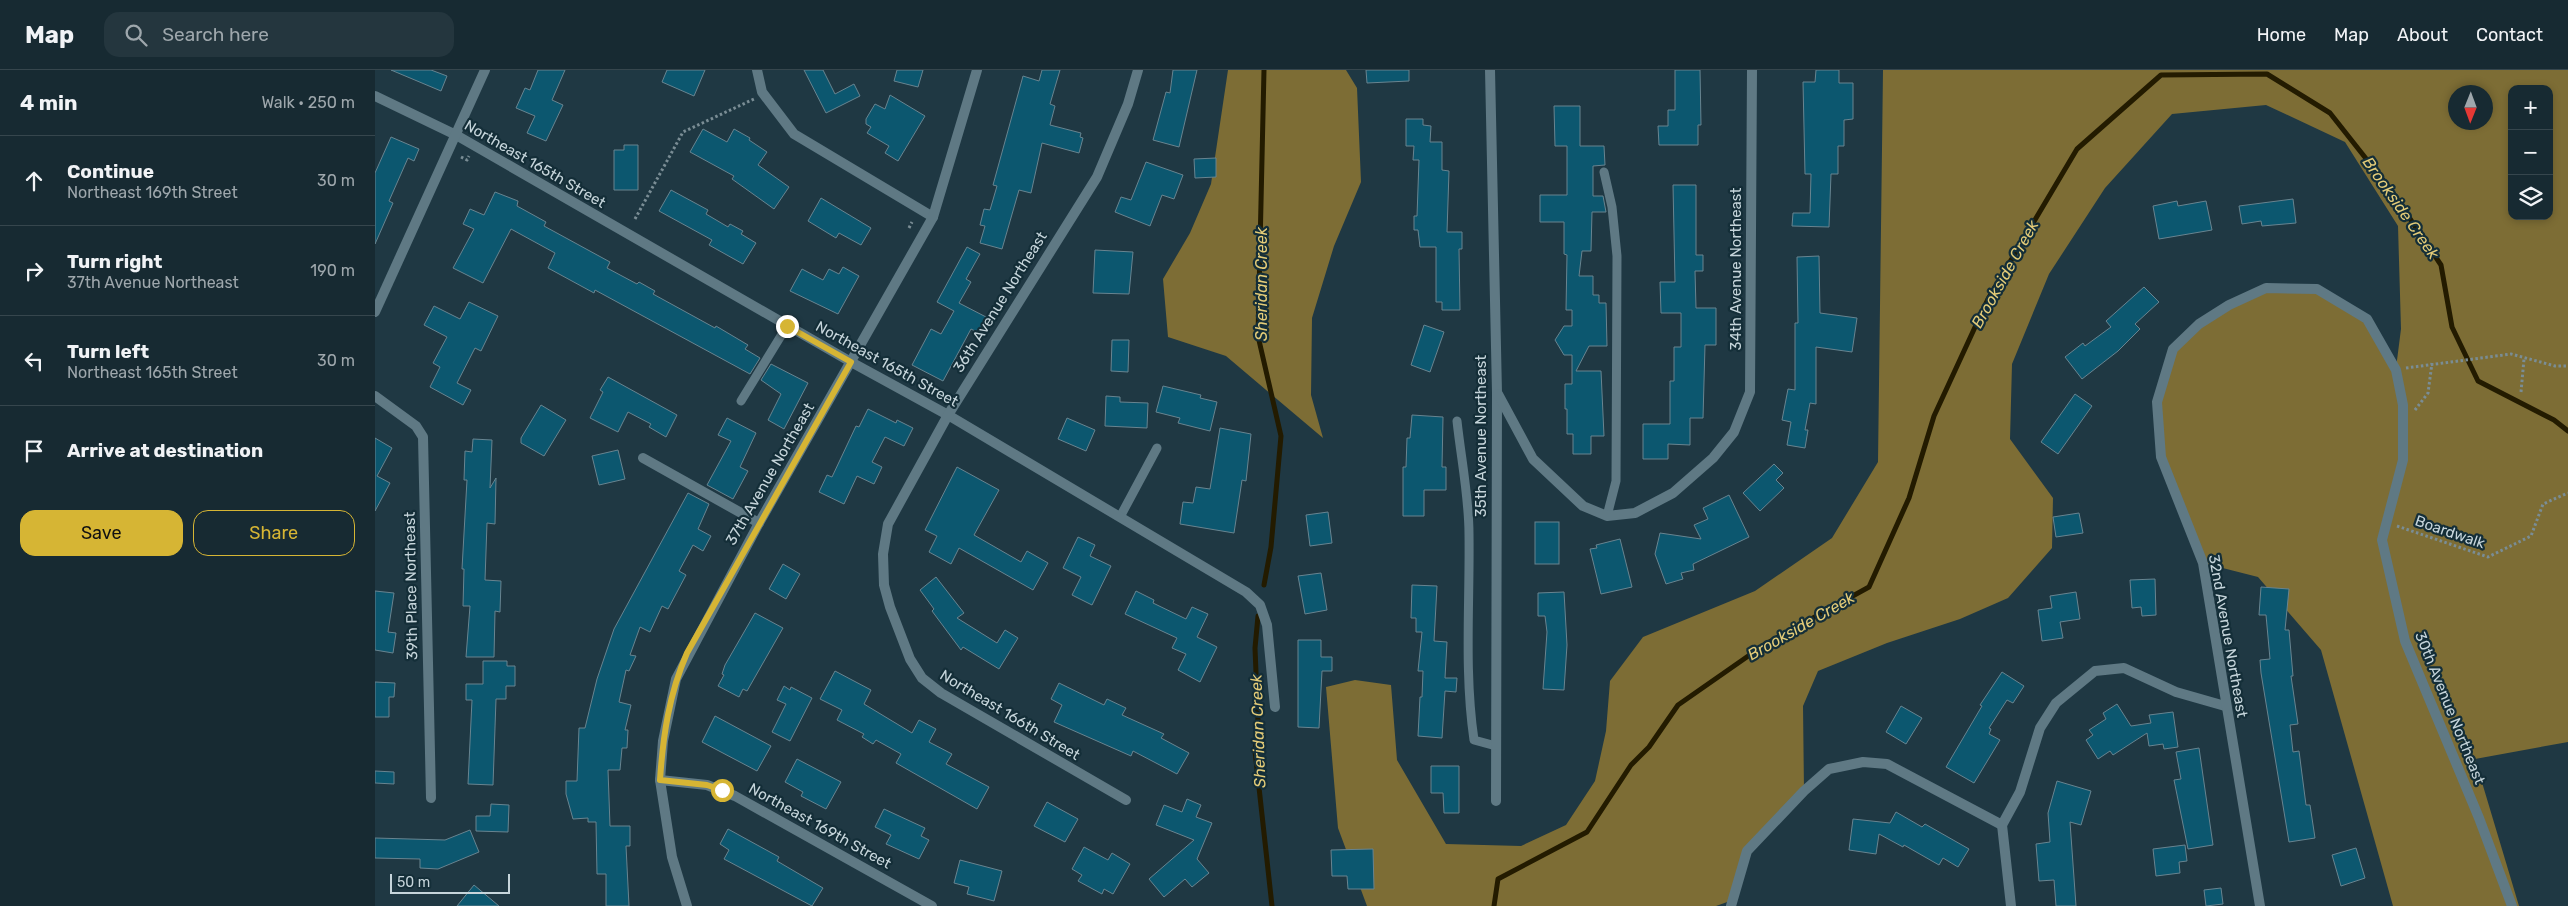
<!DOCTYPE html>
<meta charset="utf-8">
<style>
:root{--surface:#172a32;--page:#24363e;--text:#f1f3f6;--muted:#9ea7ac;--line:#36464d;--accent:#d6b534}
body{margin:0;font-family:Rubik,sans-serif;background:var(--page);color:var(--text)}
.controls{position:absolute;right:15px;top:15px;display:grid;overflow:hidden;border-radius:10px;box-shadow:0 2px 8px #0003}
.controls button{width:45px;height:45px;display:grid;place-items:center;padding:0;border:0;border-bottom:1px solid var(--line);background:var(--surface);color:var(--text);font:25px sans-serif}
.compass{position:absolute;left:2073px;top:15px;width:45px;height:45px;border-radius:50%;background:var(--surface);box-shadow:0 2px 8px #0003;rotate:181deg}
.scale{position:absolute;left:15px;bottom:12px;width:120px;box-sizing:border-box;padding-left:5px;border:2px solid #c6d5db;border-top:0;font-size:14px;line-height:18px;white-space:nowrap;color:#c6d5db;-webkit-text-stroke:4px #142e38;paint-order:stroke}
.stop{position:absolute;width:15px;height:15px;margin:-11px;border:4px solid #d6b534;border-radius:50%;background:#fff}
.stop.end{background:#d6b534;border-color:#fff;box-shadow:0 1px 5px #0008}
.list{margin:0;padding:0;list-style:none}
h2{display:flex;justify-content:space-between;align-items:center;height:65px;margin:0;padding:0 20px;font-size:21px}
h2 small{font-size:16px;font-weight:400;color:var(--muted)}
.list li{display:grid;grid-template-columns:32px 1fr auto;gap:15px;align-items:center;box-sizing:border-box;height:90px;padding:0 20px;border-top:1px solid var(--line)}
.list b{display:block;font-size:19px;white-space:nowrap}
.list p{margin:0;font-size:16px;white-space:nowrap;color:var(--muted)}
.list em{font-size:16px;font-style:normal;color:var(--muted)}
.actions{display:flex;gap:10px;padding:15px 20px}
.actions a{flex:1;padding:11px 0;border:1px solid var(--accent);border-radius:15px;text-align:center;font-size:18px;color:var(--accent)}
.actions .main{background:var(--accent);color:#111}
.icon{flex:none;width:28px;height:28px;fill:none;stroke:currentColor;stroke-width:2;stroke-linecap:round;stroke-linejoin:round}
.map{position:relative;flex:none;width:2193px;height:836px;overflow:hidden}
header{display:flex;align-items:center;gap:30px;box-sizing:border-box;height:70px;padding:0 25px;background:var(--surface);border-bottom:1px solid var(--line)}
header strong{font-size:24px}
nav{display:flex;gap:28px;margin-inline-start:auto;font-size:18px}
.search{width:350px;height:45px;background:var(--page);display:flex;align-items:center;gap:12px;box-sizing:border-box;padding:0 18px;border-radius:15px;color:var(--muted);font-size:19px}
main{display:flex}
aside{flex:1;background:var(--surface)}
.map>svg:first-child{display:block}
</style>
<header>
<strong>Map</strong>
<div class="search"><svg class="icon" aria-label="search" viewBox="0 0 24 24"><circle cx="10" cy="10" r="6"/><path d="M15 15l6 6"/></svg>Search here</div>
<nav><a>Home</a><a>Map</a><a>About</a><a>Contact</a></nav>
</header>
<main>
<aside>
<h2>4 min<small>Walk · 250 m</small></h2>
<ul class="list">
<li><svg class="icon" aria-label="ahead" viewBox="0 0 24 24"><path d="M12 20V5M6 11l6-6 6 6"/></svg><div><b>Continue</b><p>Northeast 169th Street</p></div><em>30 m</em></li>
<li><svg class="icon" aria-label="right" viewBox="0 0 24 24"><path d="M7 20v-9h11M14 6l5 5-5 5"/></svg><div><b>Turn right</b><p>37th Avenue Northeast</p></div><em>190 m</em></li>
<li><svg class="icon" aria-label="left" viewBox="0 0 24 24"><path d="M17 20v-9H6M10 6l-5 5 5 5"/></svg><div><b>Turn left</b><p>Northeast 165th Street</p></div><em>30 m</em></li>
<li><svg class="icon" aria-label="arrive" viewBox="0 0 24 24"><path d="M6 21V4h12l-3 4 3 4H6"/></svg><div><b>Arrive at destination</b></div></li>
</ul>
<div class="actions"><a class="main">Save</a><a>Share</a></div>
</aside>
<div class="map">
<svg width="2193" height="836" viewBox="0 0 2193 836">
<rect width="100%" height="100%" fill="#1f3843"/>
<!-- forest -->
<g fill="#7d6d35" fill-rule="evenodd">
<path d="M853 0H971L982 18 986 112 959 176 937 248 936 325 948 368 851 286 793 267 788 209 815 163 836 114Z"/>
<path d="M1508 0H2193V672L2100 689 2144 836H2018L1946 580 1883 507 1828 493 1786 387 1782 332 1798 279 1824 254 1891 218 1942 219 1992 249 2021 298 2026 259 2023 156 1970 72 1891 35 1797 44 1730 118 1674 204 1637 294 1635 369 1678 428 1677 478 1633 528 1585 549 1512 573 1443 601 1428 636 1429 721 1372 781 1355 831 1341 836H992L963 758 951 617 980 610 1016 615 1022 690 1071 774 1146 776 1191 755 1220 711 1231 661 1235 611 1268 567 1380 521 1457 468 1503 392ZM2137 19H2174V146H2137ZM2080 22H2110V52H2080Z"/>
</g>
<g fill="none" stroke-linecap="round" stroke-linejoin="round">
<!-- stream -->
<g stroke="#231b00" stroke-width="5">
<path d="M889 515 896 477 906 366 883 266 889 0"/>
<path d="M883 546 880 578 883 652 880 681 897 836"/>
<path d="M1119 836 1123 809 1212 762 1256 695 1274 677 1303 635 1389 575 1494 517 1534 428 1559 346 1613 229 1702 79 1786 5 1892 4 1955 43 2015 119 2066 195 2077 257 2103 311 2179 350 2193 361"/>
</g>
</g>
<!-- building -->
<g fill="#0c576f" stroke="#688490">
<path d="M16 0H56L72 6 66 21Z"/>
<path d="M163 0H190L177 30 188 35 171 71 152 63 160 46 141 38 150 18 155 20Z"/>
<path d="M292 0H330L319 26 287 12Z"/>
<path d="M429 0H448L460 24 479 14 485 26 451 43Z"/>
<path d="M522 0H548L543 17 519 11Z"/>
<path d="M667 0H685L675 34 680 36 675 55 706 63 705 67 708 68 704 83 667 73 656 123 644 120 627 179 605 173 610 156 605 155 609 139 615 140 622 116 618 115 648 6 664 11Z"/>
<path d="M798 0H822L804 77 778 70 791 22 795 23Z"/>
<path d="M991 0H1034V11L992 13Z"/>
<path d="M1300 0H1325L1326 55H1323V75H1284L1283 56H1293V40H1300Z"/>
<path d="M1441 0H1464V13H1478V49L1469 50V76H1463V104H1456L1454 157 1417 156 1418 143H1435L1436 104H1430L1428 12H1440Z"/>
<path d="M515 25 550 46 523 91 510 83 514 76 492 63 496 57 491 54V49L500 34 510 39Z"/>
<path d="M1179 36H1205V76H1229L1230 95 1218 96V126H1228L1231 142H1217L1216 181H1207L1204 206H1218V225H1224V233H1231L1232 276H1214L1201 301H1226L1229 366H1216V384H1198V364H1192V339H1190V314H1197V285H1189L1180 270 1189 256H1197V240H1191L1192 185 1189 184V152H1165V125H1192V76H1180Z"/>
<path d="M1031 49H1048V55L1056 56 1055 72H1067V100L1074 101 1072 162H1087V179H1084L1085 240H1067V232H1061V177H1045L1043 160H1039V146H1042L1044 90H1038L1039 76H1031Z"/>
<path d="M328 59 352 72 359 59 375 68 374 70 392 82 383 95 414 117 399 139 357 109 359 106 315 82Z"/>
<path d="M16 67 44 79 39 91 33 88 14 131 18 133 0 174V103Z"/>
<path d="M249 75H263V120H239V80H249Z"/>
<path d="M841 88V107L820 108 819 89Z"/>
<path d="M771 92 808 105 799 129 787 125 775 156 740 142 746 127 756 130Z"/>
<path d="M1298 115H1321V185H1328V201H1320L1321 238H1341V275H1330L1328 348H1315V375L1293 374V389H1268V354H1295V311H1299V277H1306V243H1286L1285 212H1300Z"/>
<path d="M296 120 333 140 331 144 353 157 355 154 368 161 366 164 381 173 368 194 334 175 337 170 284 141Z"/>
<path d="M120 122 143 131 142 136 171 152 169 156 235 192 232 198 262 214 264 212 280 221 278 224 340 258 341 256 373 275 370 279 385 288 375 304 220 220 219 223 173 198 180 183 136 159 108 213 78 198 99 159 88 154 95 139 109 145Z"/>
<path d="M446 128 496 158 486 175 464 163 461 168 433 151Z"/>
<path d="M1918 129 1921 153 1887 156 1886 151 1867 154 1864 136Z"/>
<path d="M1802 131 1803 136 1831 131 1837 160 1784 169 1778 136Z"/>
<path d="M592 177 605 184 591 209 596 212 584 233 613 248 604 263 596 259 568 311 537 295 556 259 566 264 579 241 562 232Z"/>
<path d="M720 180 758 182 754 224 718 223Z"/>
<path d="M1444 186 1445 243 1482 248 1477 282 1441 277V334L1435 333 1430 360H1433L1430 378 1412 375 1416 352 1407 350 1413 319 1420 320V253H1423L1422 187Z"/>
<path d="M468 197 484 206 463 244 415 221 427 199 448 210 454 199 464 204Z"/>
<path d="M1769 217 1784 232 1760 254 1765 259 1743 281 1707 309 1690 287 1708 273 1710 276 1736 257 1731 251Z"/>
<path d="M94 232 123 246 106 281 100 278 82 313 96 320 88 335 55 317 65 297 58 293 72 267 49 255 59 236 85 249Z"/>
<path d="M1049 255 1069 262 1055 302 1036 295Z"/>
<path d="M737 270H754L753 302 736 301Z"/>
<path d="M396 294 433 313 409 359 393 350 406 324 386 310Z"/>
<path d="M233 307 302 345 291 367 274 357 276 354 253 342 243 362 215 348 228 322 225 320Z"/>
<path d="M788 316 826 325 825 328 842 332 835 361 803 353 805 348 781 342Z"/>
<path d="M1700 324 1717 336 1683 384 1666 372Z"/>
<path d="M731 326 745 327V332L773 333 772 358 730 356Z"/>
<path d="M166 335 191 350 169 386 146 373V368Z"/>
<path d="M493 339 521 353 522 350 538 358 529 376 510 367 497 392 507 397 499 414 482 406 469 434 444 422 452 405 457 407 481 356 484 357Z"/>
<path d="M1037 345 1068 347 1067 397H1071V420H1049V446H1028V397H1031L1032 368H1035Z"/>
<path d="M352 348 381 363 365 397 373 401 358 429 332 415 356 371 343 365Z"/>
<path d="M692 348 720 360 711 381 683 369Z"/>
<path d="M845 358 876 364 871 411 867 410 859 463 805 454 808 432 818 433 821 417 835 419Z"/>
<path d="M0 368 17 378 2 406 15 413 0 441Z"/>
<path d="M98 369 117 370 115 418 121 408 120 454 112 453 110 510 126 511 125 542 120 541 119 587H91L95 536H88L89 499H87L92 410H89L90 381 97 382Z"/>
<path d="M243 380 250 409 224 415 217 386Z"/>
<path d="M1399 394 1408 403 1401 410 1409 418 1385 441 1368 423Z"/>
<path d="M582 397 624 420 599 465 646 492 652 481 673 493 658 520 584 478 576 494 554 482 562 466 550 460Z"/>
<path d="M313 423 334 434 323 459 336 466 328 481 318 475 304 501 311 505 293 539 287 536 275 562 265 557 255 585 261 586 254 601 251 600 244 632 256 635 250 660H253L252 678H247L245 700H233L235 756H255V776H251L254 836H231V804H222L221 752H213V748L198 749 191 724V711H202L204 658H210L222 609 239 559Z"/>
<path d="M1354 425 1374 467 1318 494 1319 500 1306 503 1308 509 1291 514 1280 484 1285 463 1326 469 1319 455 1333 449 1328 438Z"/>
<path d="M953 442 957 473 935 476 931 445Z"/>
<path d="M1704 443 1708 463 1681 467 1678 447Z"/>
<rect x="1160" y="452" width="24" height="42"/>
<path d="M703 467 720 475 715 486 736 496 717 535 697 525 706 507 688 498Z"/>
<path d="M1245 469 1257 517 1226 524 1215 479 1222 478 1221 475Z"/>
<path d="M408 494 425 504 411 529 394 519Z"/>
<path d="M946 503 952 540 930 544 923 506Z"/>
<path d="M561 507 589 543 582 548 622 573 630 560 643 568 624 599 588 577 586 580 557 541 559 539 545 520Z"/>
<path d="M1780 509 1781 545 1767 546 1766 537 1757 538 1755 510Z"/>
<path d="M1037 515 1062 516 1059 571 1072 572 1070 608H1082L1081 622 1070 621 1067 668 1043 666 1045 627H1047L1048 601H1043L1047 562H1041V548H1036Z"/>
<path d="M1886 517 1914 519 1910 560H1914L1918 606H1916L1923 654 1915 655 1918 682 1924 681 1931 735H1935L1940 768 1914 772 1886 603 1885 590 1895 589 1891 545H1884Z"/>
<path d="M0 521 19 523 13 562 21 563 18 583 0 580Z"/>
<path d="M761 521 779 530 778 533 811 549 817 537 833 544 822 567 842 577 825 612 803 600 811 584 797 578 802 568 750 544Z"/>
<path d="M1189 522 1192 575 1189 620 1168 619 1172 562 1170 546H1163V523Z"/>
<path d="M1701 522 1705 549 1685 552 1688 568 1667 571 1663 540 1677 538 1675 526Z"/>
<path d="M380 543 408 558 372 621 368 619 364 627 343 616 349 605 347 604 350 595Z"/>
<path d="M923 570H946V587H957V601H947L944 658 923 657Z"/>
<path d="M108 591H132V596H140V616H131V629H121L118 715 93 714 97 630H91V614H108Z"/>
<path d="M460 601 496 620 489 634 537 663 544 650 561 659 554 672 577 684 571 694 614 717 602 739 521 693 526 684 501 670 498 674 487 667 489 664 462 650 467 640 445 629Z"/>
<path d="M1627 602 1649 616 1638 633 1632 630 1614 658 1616 659 1614 664 1625 670 1599 713 1571 697 1607 636 1605 635Z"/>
<path d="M0 612 20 613 19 627H14V647H0Z"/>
<path d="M684 613 729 635 732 629 751 638 747 645 789 664 786 668 814 683 802 704 758 681 756 686 679 652 687 635 676 629Z"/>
<path d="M409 616 415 620 416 617 437 628 415 671 397 662 411 634 402 630Z"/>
<path d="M1742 634 1756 656 1776 653 1774 645 1798 642 1803 677 1789 679 1788 674 1774 676 1772 663 1738 685 1735 681 1723 689 1711 670 1718 665 1714 660 1731 649 1728 643Z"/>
<path d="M1526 636 1547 648 1531 674 1511 662Z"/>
<path d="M340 646 396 676 382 701 327 672Z"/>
<path d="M1824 678 1838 775 1813 779 1799 710 1806 709 1801 682Z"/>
<path d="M422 689 466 712 451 739 426 726 428 722 410 712Z"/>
<path d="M1056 696H1084V743H1069L1068 723H1056Z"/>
<path d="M0 701 19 702V714L0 713Z"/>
<path d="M1682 711 1716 721 1706 755 1695 752 1701 836H1681L1679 810 1664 811 1661 774 1675 772 1673 743Z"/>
<path d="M812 729 826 735 821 747 837 753 822 789 834 803 817 817 810 809 789 827 774 809 819 770 781 755 789 735 807 742Z"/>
<path d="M672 732 703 749 690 772 659 756Z"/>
<path d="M116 734 134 735 133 762 101 761V746H115Z"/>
<path d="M509 739 550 758 546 766 554 770 544 789 511 774 516 765 500 757Z"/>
<path d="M1521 742 1547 757 1550 754 1594 779 1583 797 1568 788 1564 795 1529 775 1528 777 1504 764 1501 784 1474 780 1478 749 1515 753Z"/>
<path d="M353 759 404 787 402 791 448 818 437 836 349 789 354 780 345 774Z"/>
<path d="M95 760 104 782 63 799 45 798V789L0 788V768L70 770Z"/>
<path d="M1810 775 1812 791 1804 792 1805 803 1781 806 1778 779Z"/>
<path d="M709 777 733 790 737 783 755 794 738 824 729 819 727 824 703 811 707 805 697 799Z"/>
<path d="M1981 778 1990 808 1966 816 1957 785Z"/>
<path d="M998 779 999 819H973L972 806H957L956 780Z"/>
<path d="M585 790 627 801 619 831 592 824 594 817 579 813Z"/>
<path d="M99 815 124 836H82Z"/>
<path d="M1846 818 1848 834 1831 836 1829 820Z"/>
</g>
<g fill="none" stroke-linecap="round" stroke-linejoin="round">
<!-- path -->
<g stroke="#7a8d95" stroke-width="3" stroke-dasharray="2.5 2.5" stroke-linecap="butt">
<path d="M99 56 105 60 103 66"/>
<path d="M86 87 92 90 94 86"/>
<path d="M260 149 308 62 379 29"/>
<path d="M534 158 537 152"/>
<path d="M494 282 499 285 496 291"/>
<path d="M2031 298 2136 284 2180 296H2193"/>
<path d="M2146 322 2149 289"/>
<path d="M2040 340 2053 323 2057 293"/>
<path d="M2022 456 2113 487 2156 466 2168 434 2193 423"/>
</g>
<!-- lane -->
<g stroke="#5f7984" stroke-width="9">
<path d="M1229 102 1237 137 1242 186 1241 411 1232 446"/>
<path d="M366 331 412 256"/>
<path d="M1082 351C1086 388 1094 427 1094 464 1095 533 1089 602 1099 670L1121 676"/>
<path d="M745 447 782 378"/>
</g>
<!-- street -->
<g stroke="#5f7984" stroke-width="10">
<path d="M382 0 387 22 419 64 558 147"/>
<path d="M1115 0 1122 323 1121 731"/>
<path d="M0 26 81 65 476 292 573 345 871 522 885 535 892 555 900 637"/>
<path d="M0 242 110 0"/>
<path d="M1123 324 1158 389 1208 436 1232 446 1260 443 1298 423 1338 388 1359 362 1375 322 1377 0"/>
<path d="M0 326 41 356 48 367 56 728"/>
<path d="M268 388 384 453"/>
<path d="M285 710 332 715 360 726 557 836"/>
<path d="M751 730 566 623 547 608 535 589 515 537 509 515 508 484 513 454 573 345 722 107 753 34 763 0"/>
<path d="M1627 755 1636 836"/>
<path d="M312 836 297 787 285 710 288 671 301 609 384 453 558 147 602 0"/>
<path d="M1356 836 1372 781 1429 721 1454 699 1488 692 1512 694 1627 755 1645 722 1665 658 1681 633 1720 601 1749 598 1801 622 1850 636"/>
<path d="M1885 836 1828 493 1786 387 1782 332 1798 279 1824 254 1854 235 1891 218 1942 219 1992 249 2021 300 2028 335V390L2007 470 2030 571 2104 748 2137 836"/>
</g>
</g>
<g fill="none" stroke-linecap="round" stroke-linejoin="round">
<!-- route -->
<path stroke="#d6b534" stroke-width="6" d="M347 720 332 715 285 710C288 666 294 624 312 583L476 292 412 256"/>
</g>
<g text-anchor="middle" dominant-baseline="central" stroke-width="4.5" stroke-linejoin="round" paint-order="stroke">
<!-- street labels -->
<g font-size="15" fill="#c6d5db" stroke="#142e38">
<text transform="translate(160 94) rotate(30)">Northeast 165th Street</text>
<text transform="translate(1361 199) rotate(-90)">34th Avenue Northeast</text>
<text transform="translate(625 232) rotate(-58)">36th Avenue Northeast</text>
<text transform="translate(512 294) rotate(29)">Northeast 165th Street</text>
<text transform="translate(1106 366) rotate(-90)">35th Avenue Northeast</text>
<text transform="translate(395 404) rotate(-60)">37th Avenue Northeast</text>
<text transform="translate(2075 462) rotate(19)">Boardwalk</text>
<text transform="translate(36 516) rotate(-91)">39th Place Northeast</text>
<text transform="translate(1853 566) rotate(80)">32nd Avenue Northeast</text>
<text transform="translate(2075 638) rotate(68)">30th Avenue Northeast</text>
<text transform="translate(635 645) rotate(31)">Northeast 166th Street</text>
<text transform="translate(445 756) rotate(29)">Northeast 169th Street</text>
</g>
<!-- water labels -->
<g font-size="16" font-style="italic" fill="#e4cc78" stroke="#142e38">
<text transform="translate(2026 138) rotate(55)">Brookside Creek</text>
<text transform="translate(1630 204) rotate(-61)">Brookside Creek</text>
<text transform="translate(886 214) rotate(-90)">Sheridan Creek</text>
<text transform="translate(1426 556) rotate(-30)">Brookside Creek</text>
<text transform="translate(883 661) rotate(-92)">Sheridan Creek</text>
</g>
</g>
</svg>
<div class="controls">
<button>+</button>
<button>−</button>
<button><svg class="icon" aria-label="layers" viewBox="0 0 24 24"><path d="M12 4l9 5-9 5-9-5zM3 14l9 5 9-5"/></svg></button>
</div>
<svg class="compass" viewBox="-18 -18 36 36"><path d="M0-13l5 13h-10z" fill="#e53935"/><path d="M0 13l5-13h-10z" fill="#9ea7ac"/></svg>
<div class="scale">50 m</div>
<div class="stop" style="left:347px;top:720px"></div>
<div class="stop end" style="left:412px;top:256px"></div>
</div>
</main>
